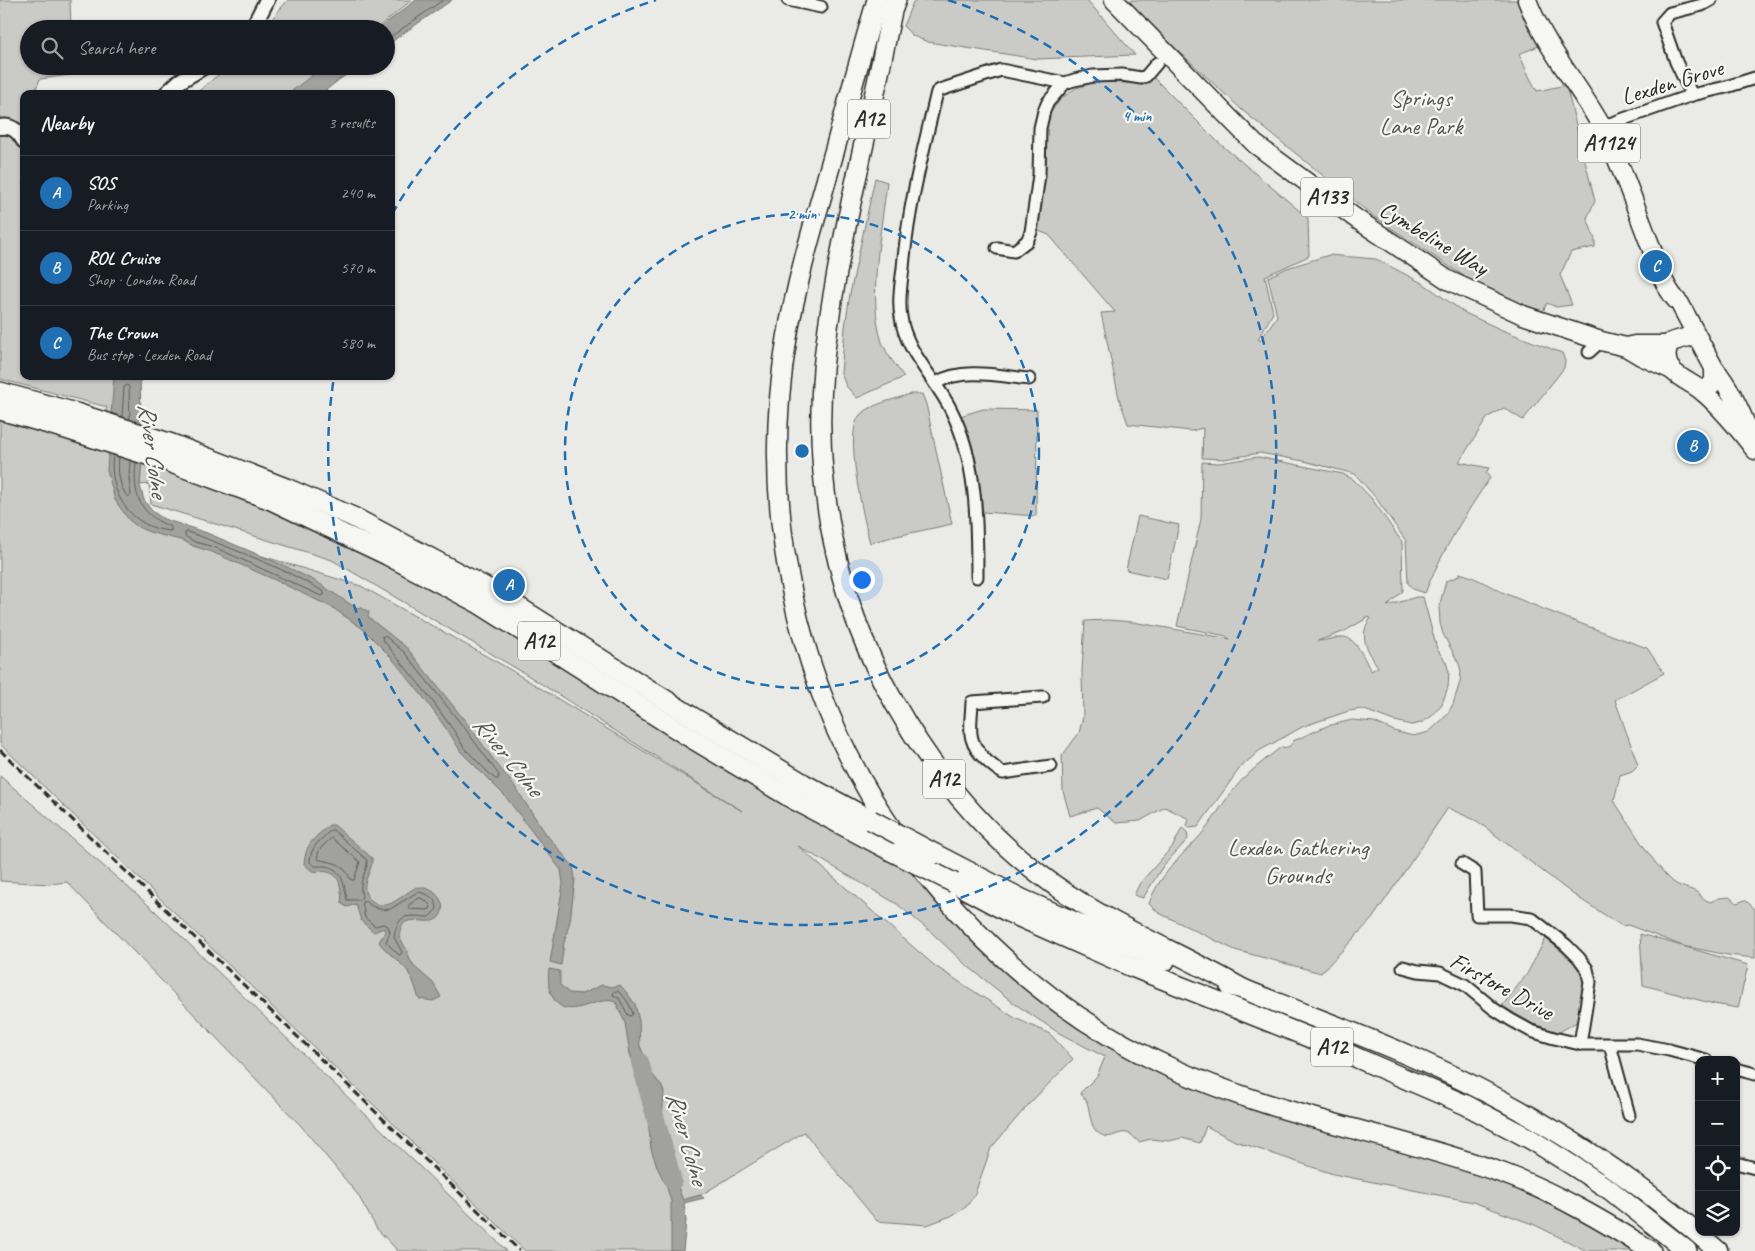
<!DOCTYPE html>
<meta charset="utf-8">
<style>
:root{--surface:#171b24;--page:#242831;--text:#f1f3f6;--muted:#9ea1a6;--line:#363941;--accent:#1f6fb2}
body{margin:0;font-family:Caveat,sans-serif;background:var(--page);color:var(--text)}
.controls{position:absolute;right:15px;bottom:15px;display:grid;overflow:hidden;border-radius:10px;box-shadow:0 1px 4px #0004}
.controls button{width:45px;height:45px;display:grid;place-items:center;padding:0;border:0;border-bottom:1px solid var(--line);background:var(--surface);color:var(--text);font:25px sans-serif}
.you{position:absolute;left:861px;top:579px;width:18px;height:18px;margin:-12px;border:4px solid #fff;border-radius:50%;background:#1a73e8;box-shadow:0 0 0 8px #1a73e833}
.badge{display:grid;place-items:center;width:32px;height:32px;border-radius:50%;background:var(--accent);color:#fff;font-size:16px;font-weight:700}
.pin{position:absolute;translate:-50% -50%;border:2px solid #fff;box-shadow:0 1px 5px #0006}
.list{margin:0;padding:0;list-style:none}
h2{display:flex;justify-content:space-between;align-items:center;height:65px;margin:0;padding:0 20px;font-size:21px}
h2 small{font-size:16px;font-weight:400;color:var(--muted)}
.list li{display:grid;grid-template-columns:32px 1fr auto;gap:15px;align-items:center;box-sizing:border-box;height:75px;padding:0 20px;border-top:1px solid var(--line)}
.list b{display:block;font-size:19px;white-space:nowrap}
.list p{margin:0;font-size:16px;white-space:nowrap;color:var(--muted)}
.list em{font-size:16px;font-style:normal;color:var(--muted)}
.icon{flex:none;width:28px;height:28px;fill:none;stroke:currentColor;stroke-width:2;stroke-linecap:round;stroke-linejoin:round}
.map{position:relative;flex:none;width:1755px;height:1251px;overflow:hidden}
.search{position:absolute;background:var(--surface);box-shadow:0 1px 4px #0004;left:20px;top:20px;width:375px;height:55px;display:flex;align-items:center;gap:12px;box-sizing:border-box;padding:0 18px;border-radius:28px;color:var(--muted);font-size:19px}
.panel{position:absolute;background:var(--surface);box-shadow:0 1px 4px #0004;left:20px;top:90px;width:375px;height:290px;border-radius:10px}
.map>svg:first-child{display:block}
</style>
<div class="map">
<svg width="1755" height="1251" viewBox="0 0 1755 1251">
<rect width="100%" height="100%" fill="#eaeae6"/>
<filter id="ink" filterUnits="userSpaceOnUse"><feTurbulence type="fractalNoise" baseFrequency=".02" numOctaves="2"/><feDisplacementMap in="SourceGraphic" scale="10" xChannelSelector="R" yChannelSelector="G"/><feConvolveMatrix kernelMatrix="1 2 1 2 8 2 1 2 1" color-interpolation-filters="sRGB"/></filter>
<g filter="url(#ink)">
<!-- green -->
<g fill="#cacac7" stroke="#7a7a79" fill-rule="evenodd">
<path d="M0 0H70L71 29H29V66H73L70 75 40 79 34 94H24V124L17 140 24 155V376H126L127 515 361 586 504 666 742 811 524 673 332 560 151 504 149 484 140 485 141 460 334 536 502 623 922 876 1115 1043 1517 1183 1648 1251H1587L1535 1225 1473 1202 1333 1174 1235 1141 1206 1126 1200 1143 1182 1138 1169 1141 1151 1139 1139 1142C1135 1139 1132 1134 1127 1133 1118 1131 1112 1139 1104 1136 1089 1131 1091 1114 1087 1102 1086 1099 1082 1096 1080 1093L1097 1076 1105 1057 1059 1033 1015 1004 965 964 931 932 897 904 798 846 935 966 1015 1018 1050 1034 1073 1059 1028 1105 991 1148 974 1196 966 1207 951 1216 927 1225 877 1221 804 1132 701 1195 683 1200 677 1251H525L0 744V421L95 446 107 407 0 379Z"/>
<path d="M288 0H412L376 29H263Z"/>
<path d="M917 0H1087L1135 55 1037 59 928 42 913 36 903 26 913 2Z"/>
<path d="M1124 0H1521L1541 45 1519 54 1530 78 1537 91 1566 85 1595 201 1587 218 1595 239V247L1571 252 1560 275 1572 305 1556 307 1547 303 1542 314 1491 294 1373 216 1242 110Z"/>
<path d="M229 66H329L295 94H195Z"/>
<path d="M1153 77 1218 142 1308 218 1309 256 1265 276 1273 313 1258 339 1260 341 1277 316 1268 277 1287 268 1329 255 1376 259 1424 284 1465 313 1502 330 1562 353 1565 361 1564 368 1523 420 1504 408 1488 417 1459 462 1489 468 1486 473 1490 478C1465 514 1441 553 1425 593L1413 589 1408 583 1406 541 1376 498 1355 474 1304 461 1260 453 1224 459 1202 458 1203 428 1191 431 1128 424 1119 398 1101 313 1115 312 1049 235 1036 230 1044 135 1048 115 1062 98 1076 88 1093 83 1107 82 1146 84Z"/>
<path d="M875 178 887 182C882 228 867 297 882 342 887 355 896 366 904 377L857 398 846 386 841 373 845 327 850 294Z"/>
<path d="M910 394H922L926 404 952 524 892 537 870 543C864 520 843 432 860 415 873 403 894 400 910 394Z"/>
<path d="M983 409 1037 410 1036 516 983 512C979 476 977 449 960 416Z"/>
<path d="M1258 457 1343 474 1354 480 1372 499 1402 542 1403 591 1387 606 1416 597H1423L1437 649 1446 662 1449 672 1448 687 1442 704 1432 716 1421 723 1411 725 1391 720 1362 709 1349 711 1304 726 1259 751 1240 768 1198 827 1190 828 1187 826 1189 819 1165 807 1140 821 1116 823 1097 808 1070 816 1063 791 1062 756 1079 733 1083 717 1082 671 1085 621 1108 620 1133 622 1230 639 1226 636 1177 626 1201 519 1202 462 1219 463ZM1365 617 1371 618C1357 636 1368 651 1378 667L1371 671C1365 661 1356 635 1341 637 1333 638 1325 641 1317 641L1343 632 1364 620Z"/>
<path d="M1138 516 1179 525 1167 579 1126 570Z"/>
<path d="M1459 573C1477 577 1492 588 1509 595 1554 614 1600 631 1647 648L1664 673 1615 700 1638 765 1632 771 1620 775 1614 801C1631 826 1651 862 1672 881 1682 890 1696 887 1702 898L1710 902 1719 898 1729 897 1737 903 1745 900 1755 909V958L1728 955 1683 946 1628 925 1622 926 1574 895 1477 821 1448 808 1372 919 1321 973 1235 950 1159 913 1149 904C1157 878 1181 856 1199 837 1213 822 1222 803 1235 788 1248 772 1265 760 1281 747 1287 748 1291 747 1293 741L1327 726 1352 720 1374 722 1394 731 1413 736 1429 732 1447 715 1453 704 1460 682 1461 671 1459 664 1443 634 1440 623 1439 607 1446 581 1459 576Z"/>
<path d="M0 776 154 910 507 1251H398L377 1229 358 1195 302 1127 67 882 49 884 0 881Z"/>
<path d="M1182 828 1187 832 1188 839 1163 866 1143 898 1134 895 1140 883 1173 846Z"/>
<path d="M1640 934 1748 965 1738 1008 1714 1004 1643 985Z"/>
<path d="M1546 938 1579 967 1582 976 1584 985 1578 1021 1558 1033 1533 1024 1502 1006 1527 974Z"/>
</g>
<!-- water -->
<g fill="#a1a19e" stroke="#727270">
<path d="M416 0H452L398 37 386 47V29H378Z"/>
<path d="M324 66H361L340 79 321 94H288Z"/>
<path d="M114 376H140L142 461 140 486 144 500 152 511 164 519 207 533 285 566 317 582 356 608 360 607 369 612 368 617 407 648 470 727 493 759 515 787 546 834 573 866 575 879 570 921 564 943 561 965 550 962 563 884 561 870 505 796 461 752 450 734 424 698 390 656 363 629 333 608 275 580 212 552 193 546 184 541 149 532 138 527 129 520 115 500 107 470Z"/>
<path d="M329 825H334L372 858C373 867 367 874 365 884 364 891 366 896 372 901 388 914 403 893 417 887 423 887 430 889 435 893 440 898 444 904 442 911 437 930 416 915 404 923 400 926 400 933 399 937L408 952 410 960 417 969 433 983 441 997 433 1001 419 999C416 991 414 980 409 973 401 961 387 954 379 942L385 932 384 928 374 932 361 921 356 904 347 907 342 904C341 892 342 875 328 872 323 871 318 872 312 871L304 864C306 842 314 839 329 825Z"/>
<path d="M549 969 560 971V985L569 993 582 994 602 985 612 987 620 985 627 993 635 1004 639 1021 640 1046 652 1074 661 1085 664 1092 662 1120 663 1148 683 1200 700 1195 704 1198 684 1203 686 1221 683 1251H671V1201L666 1185 658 1169 651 1149 648 1120 653 1107 652 1095 639 1076 630 1054 625 1023 616 1002C595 994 567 1025 552 996 548 988 548 978 549 969Z"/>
</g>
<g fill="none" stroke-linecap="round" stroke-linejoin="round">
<!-- shore -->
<g stroke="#5a5a59" stroke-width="1">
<path d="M386 40 443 0"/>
<path d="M122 417 124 387 127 385 129 387 130 419"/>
<path d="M113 455C107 493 132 529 171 531V527C140 515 132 495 136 463"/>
<path d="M119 457C117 469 119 488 128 497L131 495 129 479 130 461"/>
<path d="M188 532C204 537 219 544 235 550 265 562 296 575 324 592V595L321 596 243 560 214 547 195 542 185 536V533Z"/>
<path d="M385 636 404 652 466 730 499 775 498 779H495L465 749 454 731 428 695 383 640 382 637Z"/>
<path d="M333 830 367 860C368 873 357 880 362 897L360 900H347C344 883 342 865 320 866 315 866 314 867 310 862 311 845 319 842 330 831Z"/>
<path d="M332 838 360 862 354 880H351C341 860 334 864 317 859L319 850Z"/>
<path d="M418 892C428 893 437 899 437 909L429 917C408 916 398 912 394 937L402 952 401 954 399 955 386 942 390 932 388 926 383 924 375 926 365 918 362 902 365 901C372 907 380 911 390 909Z"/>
<path d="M420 898 425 900 431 906 430 909 427 910 409 909V905Z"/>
<path d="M618 991C625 997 630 1004 633 1014L631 1016 628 1015 619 998 613 995 614 992Z"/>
</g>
<!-- river -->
<path stroke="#a1a19e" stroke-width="18" d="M640 1062 673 1181"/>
<!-- minor casing -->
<g stroke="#2b2b2b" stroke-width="15">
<g id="minor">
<path d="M788 0 821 7"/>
<path d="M1692 95 1676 62 1662 22 1670 13 1702 5 1711 0"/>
<path d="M1601 127 1692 95 1726 87 1755 78"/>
<path d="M997 248 1014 251 1027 241 1031 232 1039 175 1040 128 1044 111 1048 102 1065 83 1074 80 1093 76 1122 75 1141 78 1146 76 1157 63"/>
<path d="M1589 352 1601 341"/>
<path d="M936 383C962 367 1000 376 1029 379"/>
<path d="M977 577C977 520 977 461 951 410 936 379 905 351 901 317 898 301 901 284 903 268 908 208 923 151 937 92L940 90 1001 70 1065 83"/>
<path d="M1043 697 972 702C971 728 965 741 987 761 992 765 997 770 1003 773L1051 766"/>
<path d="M1462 864 1475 872 1477 915H1511L1531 918 1566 945 1579 958 1587 969 1590 982 1580 1044"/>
<path d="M1403 967 1418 971 1440 973 1465 985 1494 1009 1511 1020 1531 1031 1554 1038 1580 1044H1637L1669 1050 1706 1060"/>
<path d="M1610 1045 1629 1115"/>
<path d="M1736 1069 1755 1074"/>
<path d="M1736 1163 1755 1168"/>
</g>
</g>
<!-- tertiary casing -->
<g stroke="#2b2b2b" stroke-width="18">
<g id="tertiary">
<path d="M252 29 267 0"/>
<path d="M166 94 180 81 205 66"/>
<path d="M0 127C12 125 18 131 24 141"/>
</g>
</g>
<!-- primary casing -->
<g stroke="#2b2b2b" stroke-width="21">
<g id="primary">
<path d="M1114 0 1255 144 1358 220 1448 280 1523 315 1601 341 1626 347 1641 356 1672 370"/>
<path d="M1527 0C1545 47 1578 84 1602 127 1622 165 1635 207 1651 247 1658 266 1664 289 1680 304L1714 368V381L1711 385 1703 392"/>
<path d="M1697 338 1688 337 1671 342C1665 349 1665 363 1672 370 1680 379 1694 384 1703 392 1723 409 1739 429 1755 450"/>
<path d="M1626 347 1635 345H1668"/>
<path d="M1714 368C1730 387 1741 411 1750 435"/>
</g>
</g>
<!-- trunk casing -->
<g stroke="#2b2b2b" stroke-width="22">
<g id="trunk">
<path d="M877 0C859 60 843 121 826 181 811 233 796 285 787 338 758 510 796 692 896 835"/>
<path d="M896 0 892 11C880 69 868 126 855 184 842 245 829 307 823 369 813 485 837 603 895 704 932 769 979 828 1038 873 1101 922 1175 950 1243 989"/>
<path d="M0 392 76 413 172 444 286 488 353 517 498 594 691 716 804 784 871 820"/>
<path d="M0 410 69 430 166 461 269 499 387 555 478 603 683 733 793 799 895 853"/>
<path d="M935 854 1022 899 1165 961"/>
<path d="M917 863C984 950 1068 1021 1169 1067 1276 1116 1394 1134 1505 1174 1556 1193 1605 1222 1651 1251"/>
<path d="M954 883 1008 912 1132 967 1318 1041 1466 1105 1532 1140 1578 1169 1610 1190 1687 1251"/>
<path d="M1230 986 1243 989C1301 1013 1361 1034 1419 1060 1527 1108 1629 1171 1718 1251"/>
</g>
</g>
<!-- minor -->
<use href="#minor" stroke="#f6f6f2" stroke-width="11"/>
<!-- tertiary -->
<use href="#tertiary" stroke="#f6f6f2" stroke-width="14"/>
<!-- primary -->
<use href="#primary" stroke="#f6f6f2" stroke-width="18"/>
<!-- trunk -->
<use href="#trunk" stroke="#f6f6f2" stroke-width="19"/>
<!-- rail -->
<path stroke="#2b2b2b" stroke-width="3" stroke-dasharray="8 4" stroke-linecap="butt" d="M0 750 520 1251"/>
<!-- trunk-bridge casing -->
<g stroke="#2b2b2b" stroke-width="22" stroke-linecap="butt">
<g id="trunk-bridge">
<path d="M871 820 935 854"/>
<path d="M895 853 954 883"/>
</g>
</g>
<!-- trunk-bridge -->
<use href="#trunk-bridge" stroke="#f6f6f2" stroke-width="19"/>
</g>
</g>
<!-- distance rings -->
<g fill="none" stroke="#1f6fb2" stroke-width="2.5" stroke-dasharray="9 6">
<circle cx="802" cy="451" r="237"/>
<path d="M392 214A474 474 0 0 1 656 0M948 0A474 474 0 1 1 334 377"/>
</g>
<g text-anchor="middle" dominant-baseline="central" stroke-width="4.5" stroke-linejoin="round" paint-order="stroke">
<!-- shield labels -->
<g fill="#f6f6f2" stroke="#686867" stroke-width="1">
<rect x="848" y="99.5" width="42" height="39" rx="4"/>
<rect x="1578" y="123.5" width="62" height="39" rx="4"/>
<rect x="1301" y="177.5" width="52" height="39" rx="4"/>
<rect x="518" y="621.5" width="42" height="39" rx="4"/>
<rect x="923" y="759.5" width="42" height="39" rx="4"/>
<rect x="1311" y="1027.5" width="42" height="39" rx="4"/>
</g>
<g font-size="22" font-weight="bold" fill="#2b2b2b">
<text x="869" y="119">A12</text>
<text x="1609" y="143">A1124</text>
<text x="1327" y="197">A133</text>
<text x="539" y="641">A12</text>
<text x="944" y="779">A12</text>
<text x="1332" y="1047">A12</text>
</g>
<!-- street labels -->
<g font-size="24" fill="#2b2b2b" stroke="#f6f6f2">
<text transform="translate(1672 82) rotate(-17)">Lexden Grove</text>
<text transform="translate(1434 238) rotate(31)">Cymbeline Way</text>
<text transform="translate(1502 986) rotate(29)">Firstore Drive</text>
</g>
<!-- park labels -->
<g font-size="24" fill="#535352" stroke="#f6f6f2">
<text x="1421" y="98">Springs<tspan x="1421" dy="28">Lane Park</tspan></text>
<text x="1298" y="847">Lexden Gathering<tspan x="1298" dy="28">Grounds</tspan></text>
</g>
<!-- water labels -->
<g font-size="25" font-style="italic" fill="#545453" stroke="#f6f6f2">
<text transform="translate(153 450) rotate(82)">River Colne</text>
<text transform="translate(508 756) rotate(51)">River Colne</text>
<text transform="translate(687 1138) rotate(74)">River Colne</text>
</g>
</g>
<circle cx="802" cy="451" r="8" fill="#1f6fb2" stroke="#f6f6f2" stroke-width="2.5"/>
<g font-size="15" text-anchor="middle" font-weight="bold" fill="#1f6fb2" stroke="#f6f6f2" stroke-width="4.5" stroke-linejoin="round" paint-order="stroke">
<text x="1137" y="121">4 min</text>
<text x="802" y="219">2 min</text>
</g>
</svg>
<div class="controls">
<button>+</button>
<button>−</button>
<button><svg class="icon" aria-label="locate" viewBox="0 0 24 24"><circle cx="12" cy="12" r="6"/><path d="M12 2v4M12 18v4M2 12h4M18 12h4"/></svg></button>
<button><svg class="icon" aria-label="layers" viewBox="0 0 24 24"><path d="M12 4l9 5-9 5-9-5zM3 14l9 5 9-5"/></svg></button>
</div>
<div class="you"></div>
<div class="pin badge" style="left:509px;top:585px">A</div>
<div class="pin badge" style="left:1693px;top:446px">B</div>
<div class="pin badge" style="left:1656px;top:266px">C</div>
<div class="search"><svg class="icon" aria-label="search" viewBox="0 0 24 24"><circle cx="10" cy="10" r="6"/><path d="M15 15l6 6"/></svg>Search here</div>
<section class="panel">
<h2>Nearby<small>3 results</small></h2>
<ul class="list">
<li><span class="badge">A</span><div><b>SOS</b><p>Parking</p></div><em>240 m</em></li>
<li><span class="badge">B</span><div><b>ROL Cruise</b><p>Shop · London Road</p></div><em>570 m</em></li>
<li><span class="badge">C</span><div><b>The Crown</b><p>Bus stop · Lexden Road</p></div><em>580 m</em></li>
</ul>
</section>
</div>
